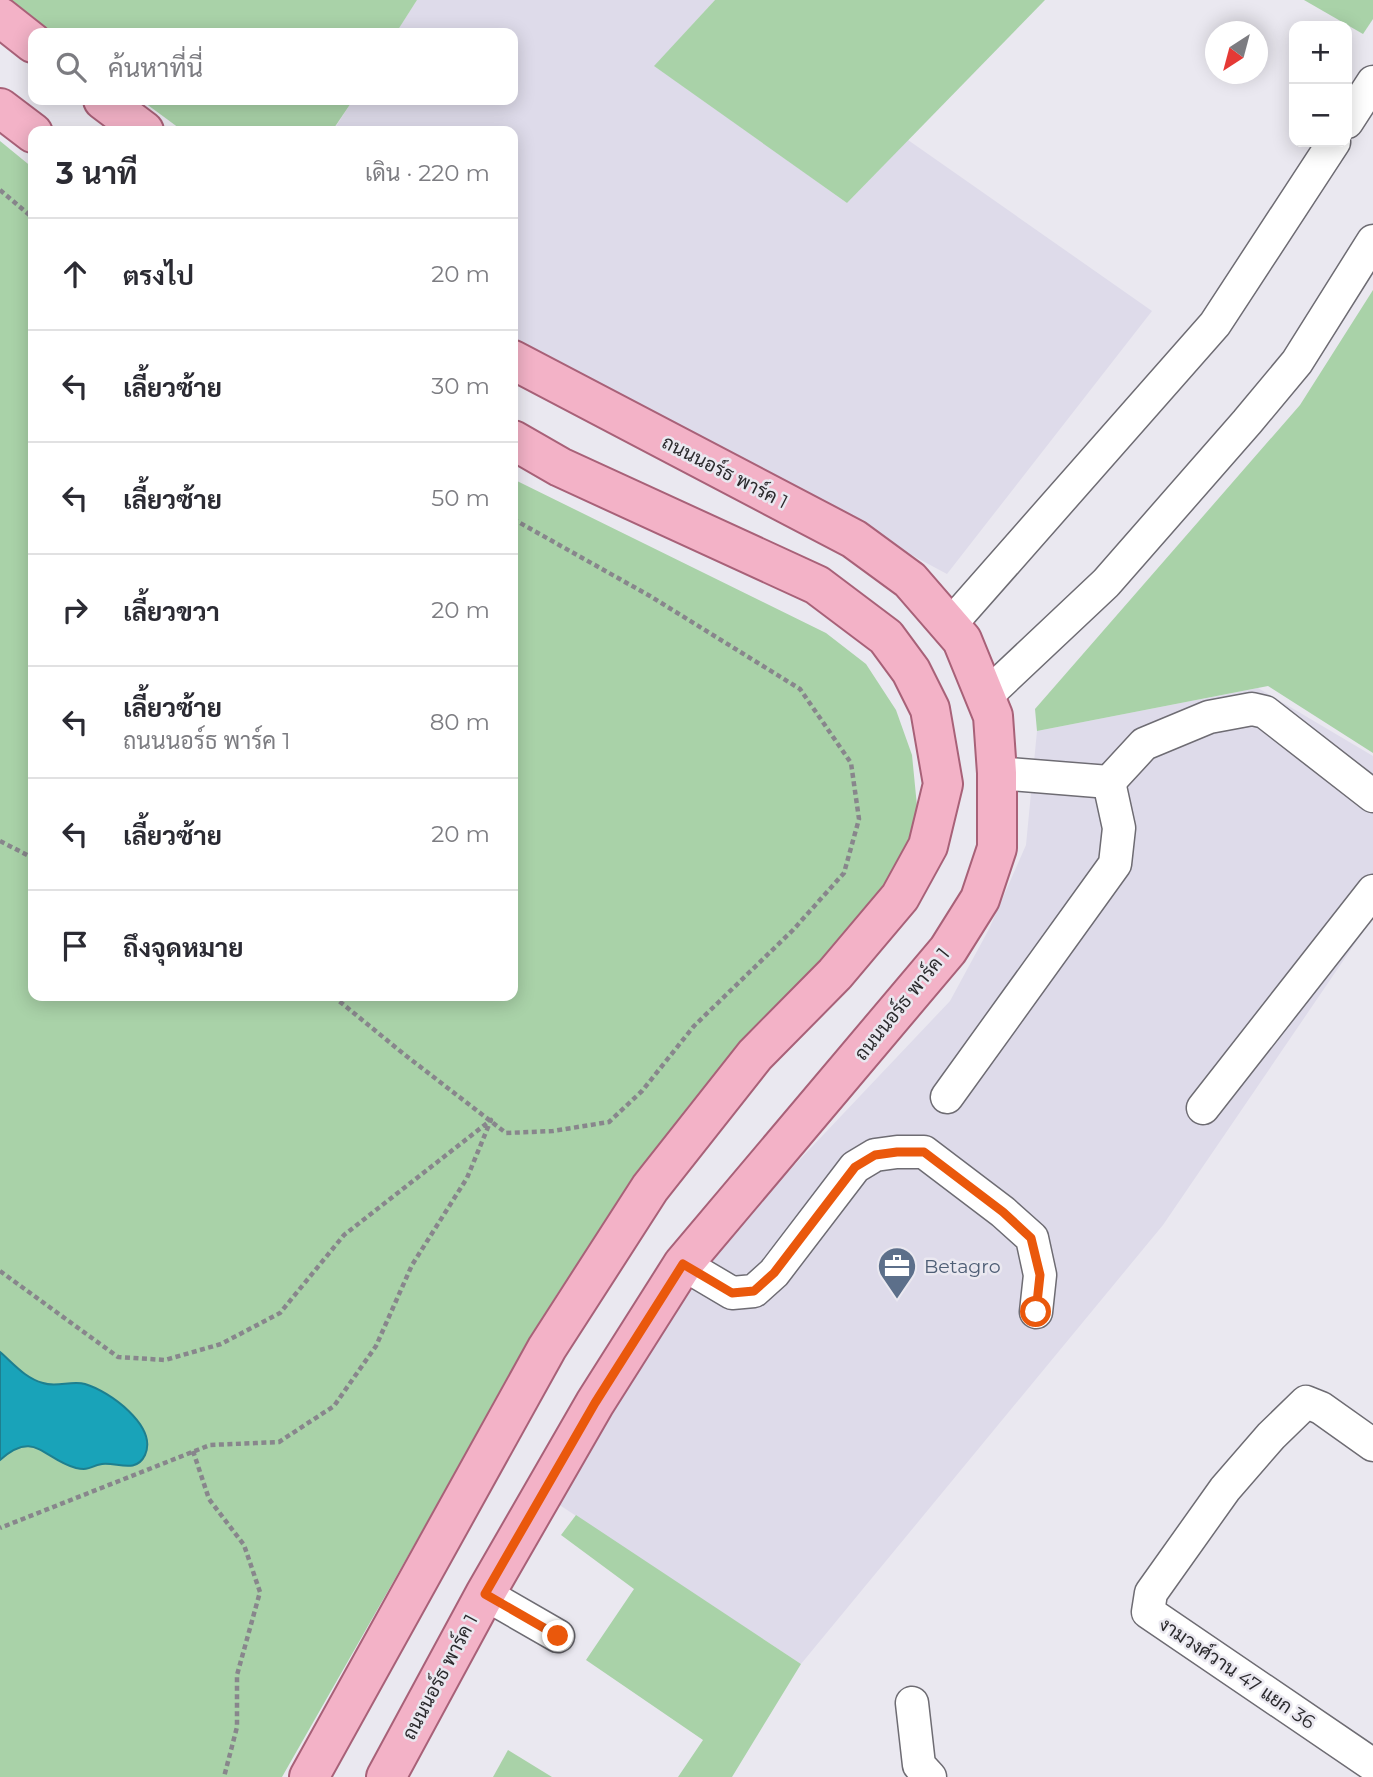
<!DOCTYPE html>
<html lang="th">
<meta charset="utf-8">
<style>
:root{--surface:#fff;--page:#f2f2f3;--text:#2b2b33;--muted:#7c7c81;--line:#e1e1e2}
body{margin:0;font-family:Montserrat,Sarabun,sans-serif;background:var(--page);color:var(--text)}
.controls{position:absolute;right:21px;top:21px;display:grid;overflow:hidden;border-radius:14px;box-shadow:0 4px 18px #0003}
.controls button{width:63px;height:63px;display:grid;place-items:center;padding:0;border:0;border-bottom:2px solid var(--line);background:var(--surface);color:var(--text);font:35px sans-serif}
.compass{position:absolute;left:1205px;top:21px;width:63px;height:63px;border-radius:50%;background:var(--surface);box-shadow:0 4px 18px #0003;rotate:216deg}
.stop{position:absolute;width:21px;height:21px;margin:-16px;border:5px solid #ea580c;border-radius:50%;background:#fff}
.stop.end{background:#ea580c;border-color:#fff;box-shadow:0 2px 7px #0008}
.list{margin:0;padding:0;list-style:none}
h2{display:flex;justify-content:space-between;align-items:center;height:91px;margin:0;padding:0 28px;font-size:30px}
h2 small{font-size:23px;font-weight:400;color:var(--muted)}
.list li{display:grid;grid-template-columns:46px 1fr auto;gap:21px;align-items:center;box-sizing:border-box;height:112px;padding:0 28px;border-top:2px solid var(--line)}
.list b{display:block;font-size:26px;white-space:nowrap}
.list p{margin:0;font-size:23px;white-space:nowrap;color:var(--muted)}
.list em{font-size:23px;font-style:normal;color:var(--muted)}
.icon{flex:none;width:38px;height:38px;fill:none;stroke:currentColor;stroke-width:2;stroke-linecap:round;stroke-linejoin:round}
.map{position:relative;flex:none;width:1373px;height:1777px;overflow:hidden}
.search{position:absolute;background:var(--surface);box-shadow:0 4px 18px #0003;left:28px;top:28px;width:490px;height:77px;display:flex;align-items:center;gap:18px;box-sizing:border-box;padding:0 24px;border-radius:14px;color:var(--muted);font-size:26px}
.panel{position:absolute;background:var(--surface);box-shadow:0 4px 18px #0003;left:28px;top:126px;width:490px;height:875px;border-radius:14px}
.map>svg:first-child{display:block}
</style>
<div class="map">
<svg width="1373" height="1777" viewBox="0 0 1373 1777">
<rect width="100%" height="100%" fill="#eae8f0"/>
<!-- built -->
<g fill="#dedbea">
<path d="M417 0H715L655 66 847 203 908 140 1152 311 947 574 560 367 513 340V131H333L353 100H513V33H396Z"/>
<path d="M1258 688 1373 756V917L1163 1225 801 1664 555 1502 719 1245 950 1001 989 929 1026 845 1037 731Z"/>
</g>
<!-- green -->
<g fill="#a9d2a8">
<path d="M10 0H417L396 33H52Z"/>
<path d="M715 0H1045L847 203 654 66Z"/>
<path d="M1304 0H1373V19L1363 34Z"/>
<path d="M141 100H353L332 131H183Z"/>
<path d="M0 141 33 168V996H513V479L826 633 866 664 896 710 912 755 917 806 901 876 851 941 689 1105 624 1196 557 1294 282 1777H0Z"/>
<path d="M1373 290V753L1268 686 1037 731 1035 709 1300 405Z"/>
<path d="M576 1515 801 1664 732 1777H678L703 1740 586 1660 634 1589 561 1535Z"/>
<path d="M508 1750 552 1777H493Z"/>
</g>
<!-- water -->
<path fill="#19a3b9" stroke="#1e7f8f" stroke-width="2" d="M0 1352C14 1364 25 1378 43 1383 56 1388 72 1380 85 1384 109 1391 158 1426 145 1455 136 1474 117 1462 102 1464 90 1466 90 1471 76 1468 43 1459 35 1429 0 1460Z"/>
<g fill="none" stroke-linecap="round" stroke-linejoin="round">
<!-- minor casing -->
<g stroke="#6e6c73" stroke-width="35">
<g id="minor">
<path d="M1347 122 1373 82"/>
<path d="M949 626 1215 324 1334 142"/>
<path d="M985 697 1106 583 1247 422 1297 362 1373 241"/>
<path d="M997 773 1109 782 1144 744 1209 717 1252 709 1265 712 1373 796"/>
<path d="M947 1097 1115 864 1119 828 1109 782"/>
<path d="M1203 1108 1373 891"/>
<path d="M683 1264 732 1293 754 1291 774 1273 855 1167 875 1155 897 1152H924L1003 1212 1032 1238 1040 1275 1036 1312"/>
<path d="M1373 1445 1321 1408 1306 1402 1271 1436 1225 1489 1151 1593 1148 1612 1373 1765"/>
<path d="M485 1594 558 1636"/>
<path d="M912 1703 919 1765 930 1777"/>
</g>
</g>
<!-- major casing -->
<g stroke="#a86178" stroke-width="42">
<g id="major">
<path d="M0 17 33 43"/>
<path d="M103 100 144 131"/>
<path d="M0 108 33 133"/>
<path d="M309 1777 547 1348 650 1188 755 1055 835 974 900 897 928 846 943 784 930 709 911 671 886 637 817 585 560 467 513 440"/>
<path d="M386 1777 485 1594 595 1403 683 1264 948 950 980 899 997 848V773L993 716 962 640 910 580 854 539 513 360"/>
</g>
</g>
<!-- path -->
<g stroke="#88868c" stroke-width="4.5" stroke-dasharray="5 3.5" stroke-linecap="butt">
<path d="M0 190 33 218"/>
<path d="M0 841 33 858"/>
<path d="M333 996 405 1055 506 1133 553 1131 609 1122 642 1091 694 1026 793 930 844 873 859 819 851 763 800 689 650 596 513 519"/>
<path d="M0 1271 118 1357 165 1360 221 1344 280 1313 344 1235 491 1120 467 1178 412 1265 376 1346 334 1406 279 1442 210 1445 0 1528"/>
<path d="M193 1451 209 1499 244 1545 260 1592 237 1675V1727L224 1777"/>
</g>
<!-- minor -->
<use href="#minor" stroke="#fff" stroke-width="32"/>
<!-- major -->
<use href="#major" stroke="#f3b2c7" stroke-width="38"/>
</g>
<g fill="none" stroke-linecap="round" stroke-linejoin="round">
<!-- route -->
<path stroke="#ea580c" stroke-width="9" d="M558 1636 485 1594 595 1403 683 1264 732 1293 754 1291 774 1273 855 1167 875 1155 897 1152H924L1003 1212 1031 1238 1040 1275 1036 1312"/>
</g>
<!-- icons -->
<defs>
<g id="office-pin" transform="scale(2.0125)"><path d="M0 17L-7.5 6A9.5 9.5 0 1 1 7.5 6Z" fill="#5c6f8a" stroke="#eae8f0"/><path d="M-6-3h4V-5.5h4V-3h4V5H-6ZM-1-4.5V-3h2v-1.5ZM-6 0V1H6V0Z" fill="#fff"/></g>
</defs>
<g fill-rule="evenodd">
<use href="#office-pin" x="897" y="1266"/>
</g>
<g text-anchor="middle" dominant-baseline="central" stroke-width="5" stroke-linejoin="round" paint-order="stroke">
<!-- street labels -->
<g font-size="19" fill="#2b2a2d" stroke="#eae8f0">
<text transform="translate(725 472) rotate(27)">ถนนนอร์ธ พาร์ค 1</text>
<text transform="translate(902 1004) rotate(-51)">ถนนนอร์ธ พาร์ค 1</text>
<text transform="translate(1237 1673) rotate(34)">งามวงศ์วาน 47 แยก 36</text>
<text transform="translate(440 1677) rotate(-62)">ถนนนอร์ธ พาร์ค 1</text>
</g>
<!-- service labels -->
<g font-size="19" fill="#4e5e75" stroke="#eae8f0" text-anchor="start">
<text x="924" y="1266">Betagro</text>
</g>
</g>
</svg>
<div class="controls">
<button>+</button>
<button>−</button>
</div>
<svg class="compass" viewBox="-18 -18 36 36"><path d="M0-13l5 13h-10z" fill="#e53935"/><path d="M0 13l5-13h-10z" fill="#7c7c81"/></svg>
<div class="stop" style="left:1036px;top:1312px"></div>
<div class="stop end" style="left:558px;top:1636px"></div>
<div class="search"><svg class="icon" aria-label="search" viewBox="0 0 24 24"><circle cx="10" cy="10" r="6"/><path d="M15 15l6 6"/></svg>ค้นหาที่นี่</div>
<section class="panel">
<h2>3 นาที<small>เดิน · 220 m</small></h2>
<ul class="list">
<li><svg class="icon" aria-label="ahead" viewBox="0 0 24 24"><path d="M12 20V5M6 11l6-6 6 6"/></svg><div><b>ตรงไป</b></div><em>20 m</em></li>
<li><svg class="icon" aria-label="left" viewBox="0 0 24 24"><path d="M17 20v-9H6M10 6l-5 5 5 5"/></svg><div><b>เลี้ยวซ้าย</b></div><em>30 m</em></li>
<li><svg class="icon" aria-label="left" viewBox="0 0 24 24"><path d="M17 20v-9H6M10 6l-5 5 5 5"/></svg><div><b>เลี้ยวซ้าย</b></div><em>50 m</em></li>
<li><svg class="icon" aria-label="right" viewBox="0 0 24 24"><path d="M7 20v-9h11M14 6l5 5-5 5"/></svg><div><b>เลี้ยวขวา</b></div><em>20 m</em></li>
<li><svg class="icon" aria-label="left" viewBox="0 0 24 24"><path d="M17 20v-9H6M10 6l-5 5 5 5"/></svg><div><b>เลี้ยวซ้าย</b><p>ถนนนอร์ธ พาร์ค 1</p></div><em>80 m</em></li>
<li><svg class="icon" aria-label="left" viewBox="0 0 24 24"><path d="M17 20v-9H6M10 6l-5 5 5 5"/></svg><div><b>เลี้ยวซ้าย</b></div><em>20 m</em></li>
<li><svg class="icon" aria-label="arrive" viewBox="0 0 24 24"><path d="M6 21V4h12l-3 4 3 4H6"/></svg><div><b>ถึงจุดหมาย</b></div></li>
</ul>
</section>
</div>
